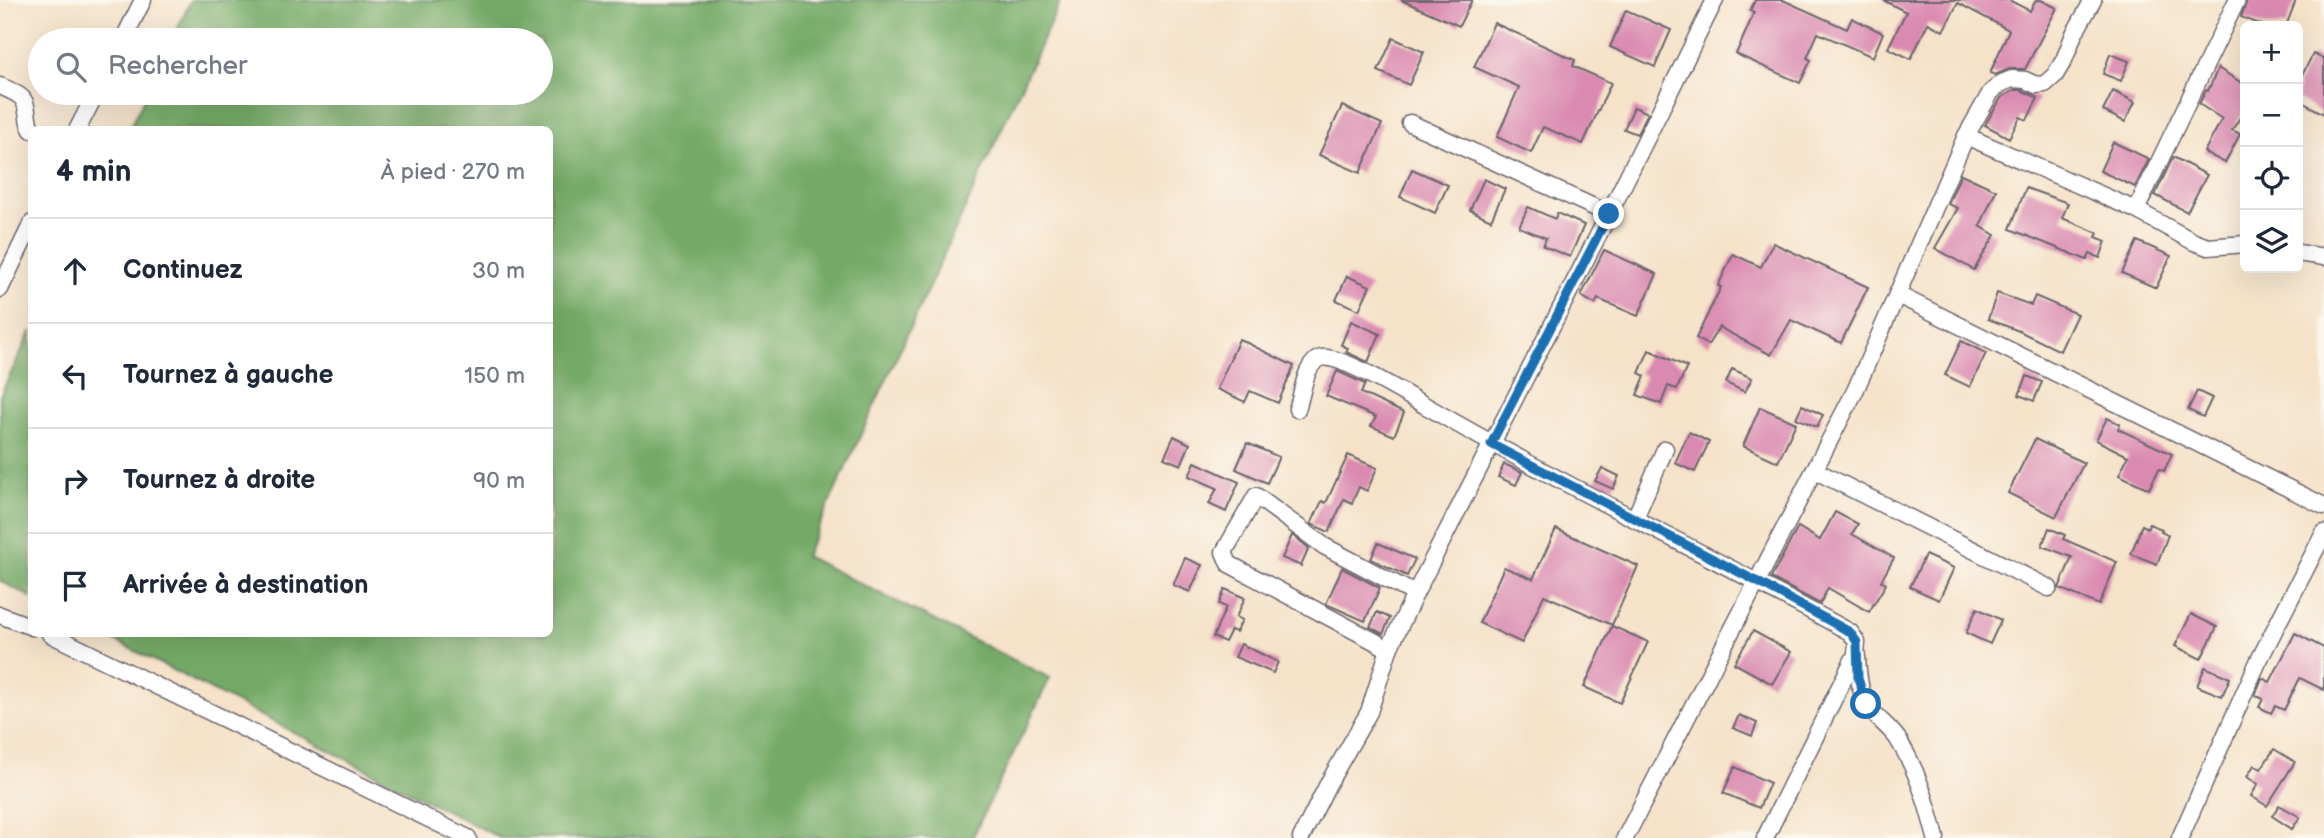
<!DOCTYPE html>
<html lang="fr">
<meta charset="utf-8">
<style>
:root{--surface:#fff;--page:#f2f2f3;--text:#1f2937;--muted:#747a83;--line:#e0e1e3}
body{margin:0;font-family:"Balsamiq Sans",sans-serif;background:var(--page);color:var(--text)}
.controls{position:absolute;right:21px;top:21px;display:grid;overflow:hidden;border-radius:10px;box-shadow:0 7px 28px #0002}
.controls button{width:63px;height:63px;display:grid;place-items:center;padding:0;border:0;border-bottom:2px solid var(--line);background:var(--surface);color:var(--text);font:35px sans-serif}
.stop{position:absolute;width:21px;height:21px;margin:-16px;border:5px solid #1f6fb2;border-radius:50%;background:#fff}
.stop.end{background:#1f6fb2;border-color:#fff;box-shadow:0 2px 7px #0008}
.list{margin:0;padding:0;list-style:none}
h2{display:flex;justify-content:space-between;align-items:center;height:91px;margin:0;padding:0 28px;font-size:30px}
h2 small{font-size:23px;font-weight:400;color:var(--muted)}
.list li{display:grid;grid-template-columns:46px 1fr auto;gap:21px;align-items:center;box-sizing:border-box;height:105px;padding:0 28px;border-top:2px solid var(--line)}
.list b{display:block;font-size:26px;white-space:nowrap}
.list em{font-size:23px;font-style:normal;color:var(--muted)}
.icon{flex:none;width:38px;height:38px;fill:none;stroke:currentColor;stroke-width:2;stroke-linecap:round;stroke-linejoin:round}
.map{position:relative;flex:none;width:2324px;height:838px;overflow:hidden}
.search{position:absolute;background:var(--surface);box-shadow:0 7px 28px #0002;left:28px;top:28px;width:525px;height:77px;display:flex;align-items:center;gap:18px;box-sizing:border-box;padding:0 24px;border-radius:38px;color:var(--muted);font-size:26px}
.panel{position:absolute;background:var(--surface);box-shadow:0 7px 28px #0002;left:28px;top:126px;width:525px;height:511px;border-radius:10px}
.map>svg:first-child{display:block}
</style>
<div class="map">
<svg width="2324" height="838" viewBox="0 0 2324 838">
<rect width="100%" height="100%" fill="#fbf7ec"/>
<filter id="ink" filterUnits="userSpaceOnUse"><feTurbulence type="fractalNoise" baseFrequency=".0143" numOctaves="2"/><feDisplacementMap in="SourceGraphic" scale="14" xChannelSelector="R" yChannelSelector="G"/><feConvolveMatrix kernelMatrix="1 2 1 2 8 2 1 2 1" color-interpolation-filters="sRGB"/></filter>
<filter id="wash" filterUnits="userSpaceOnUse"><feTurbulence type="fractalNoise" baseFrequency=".00686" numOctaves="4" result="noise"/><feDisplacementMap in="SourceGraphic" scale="28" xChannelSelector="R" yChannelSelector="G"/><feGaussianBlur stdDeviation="1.57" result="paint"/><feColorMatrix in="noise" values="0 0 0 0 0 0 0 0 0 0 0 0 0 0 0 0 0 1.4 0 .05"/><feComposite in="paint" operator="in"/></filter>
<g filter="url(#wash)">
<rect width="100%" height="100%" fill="#f5e2c9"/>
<!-- forest -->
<g fill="#75aa66" stroke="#4c6650" stroke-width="2">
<path d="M191 0H1061L805 556 1050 678 972 838H500L102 634H550V130L129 129 147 93H541V40H172Z"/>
<path d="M31 331V597L0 581V396Z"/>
</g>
<g id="blocks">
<!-- building -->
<g fill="#da8ab0">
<path d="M1401 0H1472L1459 26Z"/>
<path d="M1755 0H1783L1847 29 1852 18 1883 33 1873 57 1818 33 1807 58 1811 60 1800 83 1736 54 1754 13 1750 11Z"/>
<path d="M1883 0H2009L2030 11 2036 0H2041L2057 8 2025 69H2009L1995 75 1990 73 2009 30 1958 3 1943 31 1928 23 1911 59 1888 48 1906 12Z"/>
<path d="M2247 0H2296L2286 26H2265L2241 17Z"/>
<path d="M1626 10 1671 30 1655 67 1610 47Z"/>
<path d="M1494 23 1575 60 1573 66 1611 83 1583 144 1543 127 1531 153 1497 137 1519 87 1474 67Z"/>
<path d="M1393 38 1424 52 1409 85 1378 71Z"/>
<path d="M2110 54 2129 61 2121 81 2103 74Z"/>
<path d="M2313 54 2324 59V114L2298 100V83Z"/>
<path d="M2218 68 2245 85V110L2232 130 2240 134 2225 163 2204 152 2222 119 2199 104 2206 90 2208 91Z"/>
<path d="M2014 90H2021L2038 98 2027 120 2020 117 2009 138 1985 125 2001 98Z"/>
<path d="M2113 91 2135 102 2125 122 2103 111Z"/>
<path d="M1342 106 1382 124 1360 173 1319 155Z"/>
<path d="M1634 107 1648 113 1637 134 1624 129Z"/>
<path d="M2113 142 2149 159 2135 187 2100 171Z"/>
<path d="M2173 157 2207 175 2187 212 2155 195Z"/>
<path d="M1412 169 1448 185 1435 213 1400 197Z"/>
<path d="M1961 174 1996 190 1980 226 1995 235 1974 270 1935 248 1958 208 1948 204Z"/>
<path d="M1484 179 1505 189 1491 220 1470 210Z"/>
<path d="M2026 188 2068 203 2062 218 2098 233 2096 237 2106 241 2100 258 2090 254 2087 260 2010 229Z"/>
<path d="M1528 207 1555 219 1557 213 1584 225 1570 257 1543 246 1546 238 1519 227Z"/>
<path d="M2137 241 2171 256 2156 288 2122 273Z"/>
<path d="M1773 243 1868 287 1841 343 1791 320 1771 355 1719 327 1708 345 1696 338 1721 287 1718 286 1733 254 1761 267Z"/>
<path d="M1604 250 1657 274 1638 316 1598 299 1595 304 1581 296Z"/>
<path d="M1347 276 1370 286 1359 310 1336 300Z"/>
<path d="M1997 293 2031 305 2035 296 2077 314 2060 351 2019 331 1988 319Z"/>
<path d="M1351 321 1380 334 1368 362 1346 352 1348 348 1341 345Z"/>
<path d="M1239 339 1294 366 1278 403 1250 391 1245 402 1217 389Z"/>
<path d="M1961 341 1986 353 1970 387 1945 375Z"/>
<path d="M1649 350 1687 367 1677 389 1668 386 1661 404 1637 395 1645 376 1639 373Z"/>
<path d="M1732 369 1752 378 1745 392 1726 383Z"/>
<path d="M1337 371 1365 384 1361 393 1404 413 1394 436 1371 426 1376 417 1326 396Z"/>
<path d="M2027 376 2042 382 2034 401 2019 395Z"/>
<path d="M2197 391 2212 398 2203 417 2188 410Z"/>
<path d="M1802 405 1823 415 1817 427 1796 418Z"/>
<path d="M1760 407 1796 423 1778 462 1743 446Z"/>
<path d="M2107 418 2120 424 2118 429 2172 454 2164 471 2159 469 2149 489 2119 475 2128 456 2096 440Z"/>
<path d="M1689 432 1709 442 1695 472 1675 463Z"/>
<path d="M1174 436 1190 444 1181 465 1164 458Z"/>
<path d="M2035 439 2084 463 2056 517 2008 493Z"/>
<path d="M1247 443 1279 457 1267 483 1236 469Z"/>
<path d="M1348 455 1377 468 1367 491 1359 487 1352 503 1344 499 1329 532 1311 524 1322 501 1326 503Z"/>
<path d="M1195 462 1239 482 1226 512 1209 504 1217 488 1189 476Z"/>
<path d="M1504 464 1522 472 1516 485 1498 477Z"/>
<path d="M1602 468 1619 476 1613 489 1595 481Z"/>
<path d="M1835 512 1858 524 1852 534 1894 558 1881 581 1886 584 1869 612 1828 588 1820 604 1771 578 1798 527 1820 540Z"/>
<path d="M2149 524 2162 529 2161 532 2168 535 2157 564 2131 554 2142 525 2148 528Z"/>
<path d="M2049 528 2065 535 2063 539 2117 562 2099 605 2059 588 2072 557 2042 546Z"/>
<path d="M1556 529 1638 566 1612 625 1544 595 1522 643 1479 623 1504 567 1533 579Z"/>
<path d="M1292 535 1309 548 1301 566 1282 558Z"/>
<path d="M1378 543 1415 559 1407 576 1371 559Z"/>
<path d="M1925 555 1954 568 1939 600 1910 587Z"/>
<path d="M1185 558 1202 565 1190 592 1173 585Z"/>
<path d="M1342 568 1380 588 1365 621 1326 604Z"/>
<path d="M1225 589 1245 598 1236 617 1242 620 1236 632 1231 630 1225 642 1213 637 1226 607 1219 604Z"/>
<path d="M1977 608 2001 620 1990 644 1966 633Z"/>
<path d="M1377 612 1390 618 1383 634 1370 627Z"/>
<path d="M2191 614 2217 627 2201 659 2175 646Z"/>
<path d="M1612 626 1648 642 1620 703 1584 687Z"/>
<path d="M1753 631 1791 652 1772 684 1734 663Z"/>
<path d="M2295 633 2324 648V690L2300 678 2284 710 2275 706 2271 713 2259 707 2263 699 2255 695 2262 678 2270 682Z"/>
<path d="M1241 644 1278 662 1273 673 1235 657Z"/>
<path d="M2205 667 2230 678 2222 696 2197 686Z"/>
<path d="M1739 715 1757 723 1752 736 1733 728Z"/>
<path d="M2274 749 2295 762 2267 806 2251 796 2258 784 2247 777 2254 765 2261 769Z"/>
<path d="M1735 767 1770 783 1759 808 1723 793Z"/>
<path d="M2279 805 2300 817 2292 829 2272 816Z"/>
</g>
</g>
</g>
<g filter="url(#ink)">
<use href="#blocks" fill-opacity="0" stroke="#6c656d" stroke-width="2"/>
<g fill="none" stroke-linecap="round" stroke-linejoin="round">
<!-- street casing -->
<g stroke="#6c656d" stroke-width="19">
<g id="street">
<path d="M123 40 143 0"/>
<path d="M0 86C7 89 15 92 21 97 30 105 25 120 32 130"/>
<path d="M1410 123 1609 214"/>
<path d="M77 130 96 93"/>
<path d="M1966 136 2136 210 2194 242 2208 247 2245 244"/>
<path d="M2136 210 2237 0"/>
<path d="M2298 253 2324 257"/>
<path d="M0 289 32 223"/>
<path d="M1898 295 2324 506"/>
<path d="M1297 409C1303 395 1304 363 1321 358 1339 353 1408 396 1426 406 1565 487 1710 555 1850 632L1857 642 1856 654 1765 838"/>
<path d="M1814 470 2049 588"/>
<path d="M1635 518 1665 449"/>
<path d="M0 615 32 627"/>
<path d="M50 634 468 838"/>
<path d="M1389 649 1229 564 1224 552 1256 496 1324 546 1415 594"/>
<path d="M1857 656C1858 680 1860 699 1877 717 1884 724 1894 732 1899 741 1918 772 1927 803 1936 838"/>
<path d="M1301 838 1328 784 1369 712 1389 649 1415 594 1609 214 1715 0"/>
<path d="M1625 838 1855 391 1966 136 1991 92 2002 83 2012 79 2025 80 2036 85 2045 84 2055 75 2064 60 2074 34 2093 0"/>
<path d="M2180 838 2258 662 2324 533"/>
</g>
</g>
<!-- street -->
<use href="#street" stroke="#fff" stroke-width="16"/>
</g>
</g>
<g fill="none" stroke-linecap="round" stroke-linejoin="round" filter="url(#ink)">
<!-- route -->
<path stroke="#1f6fb2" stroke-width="9" d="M1609 214 1491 444 1756 581 1850 632 1857 642 1858 678 1866 704"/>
</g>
</svg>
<div class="controls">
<button>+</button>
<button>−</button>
<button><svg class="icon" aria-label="locate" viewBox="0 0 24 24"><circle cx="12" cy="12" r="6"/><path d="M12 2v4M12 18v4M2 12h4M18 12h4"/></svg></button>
<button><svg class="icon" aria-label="layers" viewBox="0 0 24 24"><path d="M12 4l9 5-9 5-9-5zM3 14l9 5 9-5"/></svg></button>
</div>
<div class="stop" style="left:1866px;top:704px"></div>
<div class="stop end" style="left:1609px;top:214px"></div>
<div class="search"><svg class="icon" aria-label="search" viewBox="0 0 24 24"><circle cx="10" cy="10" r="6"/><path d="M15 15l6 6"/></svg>Rechercher</div>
<section class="panel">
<h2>4 min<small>À pied · 270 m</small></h2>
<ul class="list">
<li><svg class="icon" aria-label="ahead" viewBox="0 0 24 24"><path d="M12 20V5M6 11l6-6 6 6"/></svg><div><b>Continuez</b></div><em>30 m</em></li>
<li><svg class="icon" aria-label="left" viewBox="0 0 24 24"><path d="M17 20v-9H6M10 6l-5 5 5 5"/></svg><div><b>Tournez à gauche</b></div><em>150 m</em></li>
<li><svg class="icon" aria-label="right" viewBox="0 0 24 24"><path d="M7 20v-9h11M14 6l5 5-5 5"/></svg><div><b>Tournez à droite</b></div><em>90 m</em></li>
<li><svg class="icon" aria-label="arrive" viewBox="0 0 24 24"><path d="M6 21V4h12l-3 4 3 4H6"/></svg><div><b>Arrivée à destination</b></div></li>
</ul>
</section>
</div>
